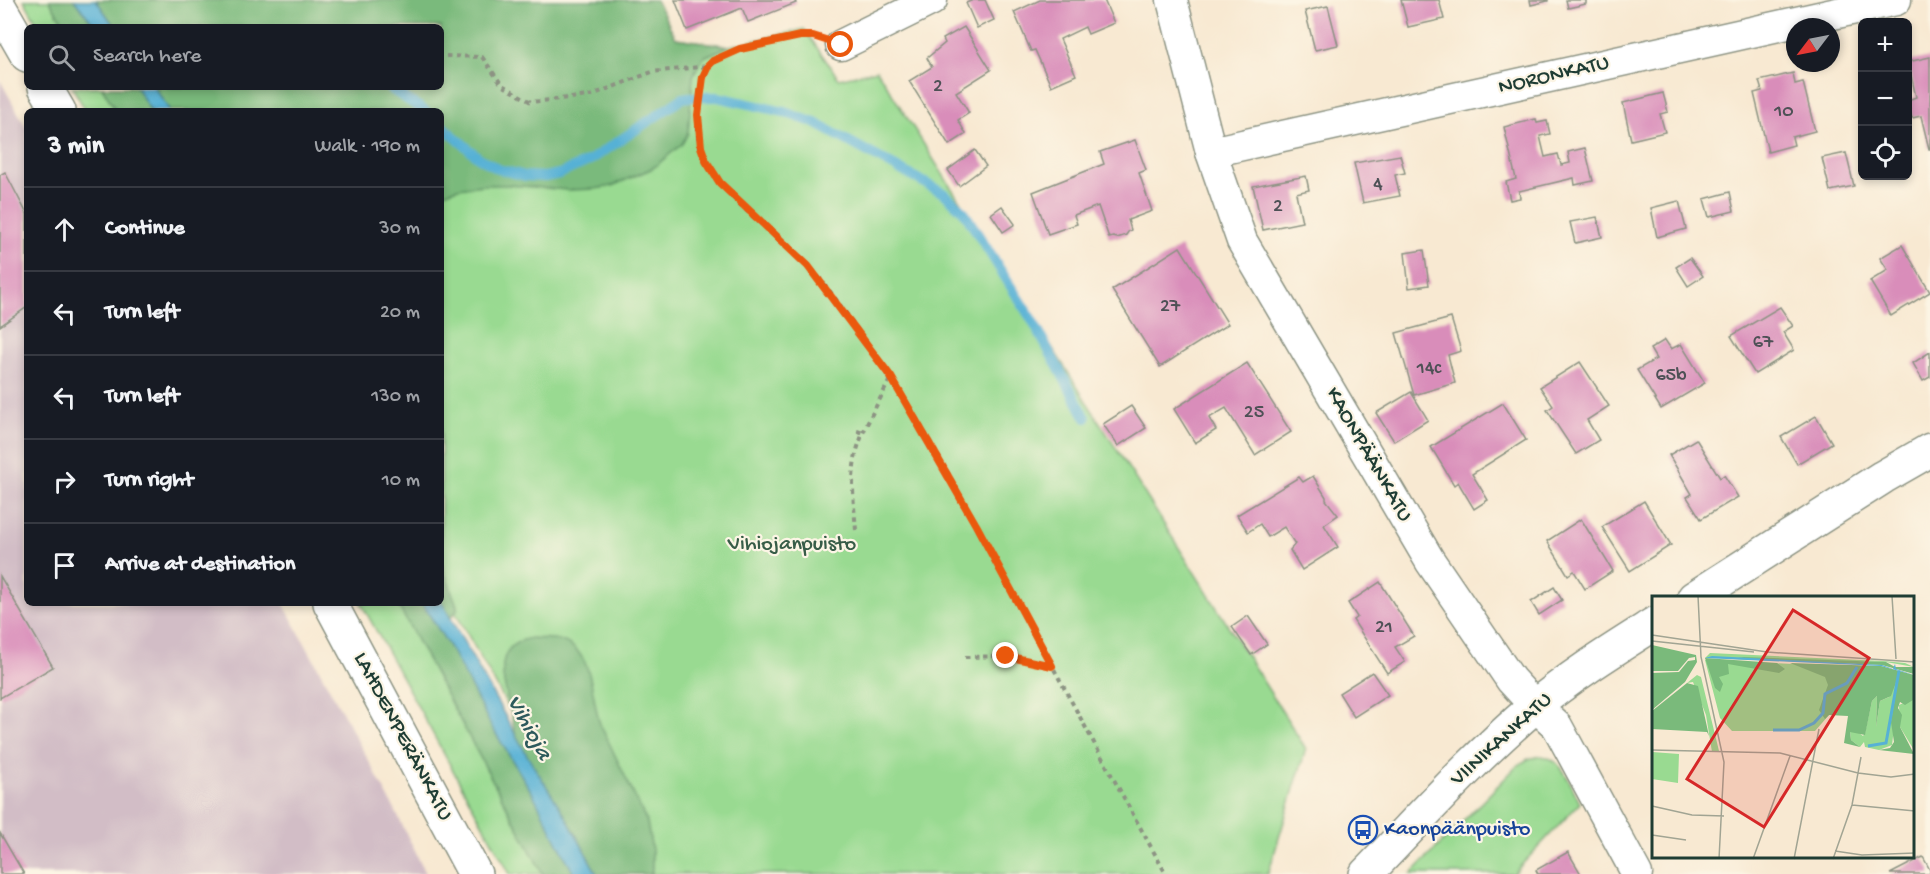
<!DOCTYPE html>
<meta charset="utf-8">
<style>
:root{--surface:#171b24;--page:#20242c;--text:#f1f3f6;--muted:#9ea1a6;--line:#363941}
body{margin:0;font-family:"Gochi Hand",sans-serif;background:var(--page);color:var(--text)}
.controls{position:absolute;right:18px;top:18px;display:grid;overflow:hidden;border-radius:9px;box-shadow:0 3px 9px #0003}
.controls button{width:54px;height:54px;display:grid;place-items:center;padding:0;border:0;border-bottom:2px solid var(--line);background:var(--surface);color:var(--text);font:30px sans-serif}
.compass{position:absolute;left:1786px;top:18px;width:54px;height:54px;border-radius:50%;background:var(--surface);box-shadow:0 3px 9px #0003;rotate:238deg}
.stop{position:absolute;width:18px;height:18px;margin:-14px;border:4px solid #ea580c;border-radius:50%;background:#fff}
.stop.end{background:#ea580c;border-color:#fff;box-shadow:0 2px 6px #0008}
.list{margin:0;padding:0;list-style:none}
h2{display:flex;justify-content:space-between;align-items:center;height:78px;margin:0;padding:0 24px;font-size:26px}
h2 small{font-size:20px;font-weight:400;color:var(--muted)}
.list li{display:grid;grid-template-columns:39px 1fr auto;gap:18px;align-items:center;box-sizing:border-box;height:84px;padding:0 24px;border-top:2px solid var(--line)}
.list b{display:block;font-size:22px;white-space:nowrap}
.list em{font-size:20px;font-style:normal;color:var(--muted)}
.icon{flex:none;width:33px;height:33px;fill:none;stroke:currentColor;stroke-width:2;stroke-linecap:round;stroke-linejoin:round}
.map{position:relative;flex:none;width:1930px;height:874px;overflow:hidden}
.search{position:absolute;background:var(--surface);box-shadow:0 3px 9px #0003;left:24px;top:24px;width:420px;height:66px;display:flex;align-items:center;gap:15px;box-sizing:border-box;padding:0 21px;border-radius:9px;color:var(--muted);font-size:22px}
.panel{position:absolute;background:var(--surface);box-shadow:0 3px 9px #0003;left:24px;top:108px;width:420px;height:498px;border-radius:9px}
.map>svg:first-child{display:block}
</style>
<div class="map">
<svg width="1930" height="874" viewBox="0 0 1930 874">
<rect width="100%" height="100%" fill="#fcf5e5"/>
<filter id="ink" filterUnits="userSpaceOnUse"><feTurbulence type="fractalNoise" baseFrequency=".0167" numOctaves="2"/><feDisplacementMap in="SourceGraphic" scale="12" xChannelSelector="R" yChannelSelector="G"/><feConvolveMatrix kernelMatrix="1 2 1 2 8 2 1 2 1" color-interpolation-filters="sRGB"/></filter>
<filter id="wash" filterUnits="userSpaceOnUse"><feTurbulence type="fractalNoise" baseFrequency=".008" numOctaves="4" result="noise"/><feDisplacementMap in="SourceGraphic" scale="24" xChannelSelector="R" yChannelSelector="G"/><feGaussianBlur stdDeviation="1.35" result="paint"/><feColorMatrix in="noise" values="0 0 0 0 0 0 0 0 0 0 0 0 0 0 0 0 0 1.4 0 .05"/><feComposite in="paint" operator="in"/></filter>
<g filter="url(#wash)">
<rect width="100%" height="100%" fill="#f8e9d2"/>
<!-- industrial -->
<path fill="#d2bdc6" d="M0 80 27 129V603H283L392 804 426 874H0Z"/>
<!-- green -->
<g fill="#99da91" stroke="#5c8c62" stroke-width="1.5">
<path d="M24 0H49L66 27H39Z"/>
<path d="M804 29 839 79 877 70 1306 749 1268 874H602L441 587V139L676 38 729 46Z"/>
<path d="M72 87H102L116 111H86Z"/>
<path d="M361 603H397L543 874H510Z"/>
<path d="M1541 756C1562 757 1571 786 1580 803L1513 874H1411L1517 766 1528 759Z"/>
</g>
<!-- forest -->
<g fill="#7aba7b" stroke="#4c7c58" stroke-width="1.5">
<path d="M49 0H74L96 27H66Z"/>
<path d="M96 0H656L676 38 729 46 706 56 701 60 693 76 688 133 682 144 653 168 612 186 595 189 568 190 509 185H483L458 188 441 194V111H170L154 87H441V27H115Z"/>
<path d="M102 87H136L151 111H116Z"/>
<path d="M441 562 457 606V610L450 619 441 601Z"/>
<path d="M397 603H422L452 651 493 729 533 794 574 874H543Z"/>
<path d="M531 638C540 639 550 638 559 640 596 651 590 696 600 724L647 822 652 850V874H597C586 854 576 833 564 814 548 788 528 763 516 735 513 725 511 714 509 704 502 677 493 645 531 638Z"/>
</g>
<!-- water -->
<g fill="#57b1d5" stroke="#3b7784" stroke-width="1.5">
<path d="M74 0H96L115 27H96Z"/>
<path d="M136 87H154L170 111H151Z"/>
<path d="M441 601 531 762 565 815 597 874H574L533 794 493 729 452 651 422 603H441Z"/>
</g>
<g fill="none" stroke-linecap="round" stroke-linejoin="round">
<!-- stream -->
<g stroke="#57b1d5" stroke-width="10">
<path d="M388 87 425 111"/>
<path d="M441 125 478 157 498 169 525 176 545 177 559 174 589 161 683 98 689 97H718L784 112 815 123 945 194 964 212 1032 320 1086 418"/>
</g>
</g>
<g id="blocks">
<!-- building -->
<g fill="#d98dba">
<path d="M675 0H794L796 3 748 22 742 8 687 30Z"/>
<path d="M973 0H985L994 20 977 28 966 3Z"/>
<path d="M1040 0H1104L1114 23 1088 34 1085 27 1060 39 1076 75 1051 86 1035 50 1031 51 1014 12Z"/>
<path d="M1401 0H1439L1444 19 1408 27Z"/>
<path d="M1530 0H1548V1L1531 5Z"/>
<path d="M1566 0H1586V4L1568 8Z"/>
<path d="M1328 6 1338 45 1315 50 1305 11Z"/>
<path d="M964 27 991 70 956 92 969 113 958 120 966 134 949 145 909 81 932 67 927 58 945 43 943 39Z"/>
<path d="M1930 57V149H1929L1921 116 1912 118 1908 102V100L1916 97 1908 62Z"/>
<path d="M1793 73 1795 84 1803 82 1815 131 1792 137 1794 145 1768 152 1754 93 1762 91 1759 81Z"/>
<path d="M1663 93 1668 112 1660 114 1665 132 1631 140 1623 103Z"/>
<path d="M1536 119 1537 123 1547 121 1550 134 1540 136 1545 157 1558 154 1561 165 1570 163 1568 152 1585 148 1593 181 1575 185 1574 178 1519 191 1520 198 1510 200 1506 182 1516 179 1504 127Z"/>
<path d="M1135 140 1146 170 1139 173 1152 211 1128 220 1131 230 1128 232 1126 235 1117 238 1113 237 1109 238 1098 206 1074 215 1077 224 1048 234 1033 192 1104 164 1100 152Z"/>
<path d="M975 150 986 166 959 186 948 170Z"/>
<path d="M1846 153 1854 186 1830 191 1822 158Z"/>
<path d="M1400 155 1405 173 1395 175 1400 196 1363 203 1354 163Z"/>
<path d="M5 172 27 214V307L0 326V175Z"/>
<path d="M1306 176 1309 190 1296 193 1302 222 1263 230 1253 186Z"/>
<path d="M1730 192 1734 211 1709 217 1704 199Z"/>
<path d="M1679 201 1686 229 1657 237 1651 208Z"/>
<path d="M1002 206 1015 224 1003 232 991 214Z"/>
<path d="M1597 217 1602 237 1575 243 1570 222Z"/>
<path d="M1902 245 1930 292 1891 316 1870 281 1888 270 1880 258Z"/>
<path d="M1180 247 1228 324 1160 367 1112 290Z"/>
<path d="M1424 250 1429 285 1409 288 1405 253Z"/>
<path d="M1690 258 1703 276 1688 286 1676 267Z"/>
<path d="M1780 307 1793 326 1783 332 1794 350 1755 374 1731 336Z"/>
<path d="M1451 318 1461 351 1448 355 1455 383 1414 395 1396 333Z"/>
<path d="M1665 340 1671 349 1681 344 1705 383 1661 409 1637 370 1656 359 1650 349Z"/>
<path d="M1930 352V377L1923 381 1913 363Z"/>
<path d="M1580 362 1609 406 1587 420 1599 440 1576 454 1547 410 1553 406 1540 387Z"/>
<path d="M1247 363 1291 432 1255 455 1226 408 1209 418 1216 430 1195 443 1174 409Z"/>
<path d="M1411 392 1428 420 1394 441 1376 413Z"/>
<path d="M1503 403 1526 440 1472 474 1488 500 1474 509 1458 482 1454 485 1431 447Z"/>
<path d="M1131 406 1146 428 1118 446 1103 424Z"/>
<path d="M1816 416 1832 443 1797 464 1781 437Z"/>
<path d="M1696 439 1720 478 1724 475 1738 497 1701 519 1687 497 1692 494 1669 455Z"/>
<path d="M1313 476 1326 497V500L1338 515 1324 525 1338 547 1302 570 1290 550 1295 544 1284 527 1268 537 1260 524 1248 532 1237 515 1299 477 1303 482Z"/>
<path d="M1644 501 1671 545 1630 571 1602 527Z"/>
<path d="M1581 519 1613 571 1585 589 1574 571 1568 575 1547 541Z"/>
<path d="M0 576 53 667 0 698Z"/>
<path d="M1380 582 1414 636 1395 647 1405 662 1387 673 1353 620 1357 617 1348 603Z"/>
<path d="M1554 587 1562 600 1539 615 1531 602Z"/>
<path d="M1248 616 1267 644 1251 655 1232 627Z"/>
<path d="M1372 672 1388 695 1354 717 1339 693Z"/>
<path d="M0 833 24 874H0Z"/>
<path d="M1568 852 1581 874H1538L1536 870Z"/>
<path d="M1923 857 1930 870V874H1890Z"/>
</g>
</g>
</g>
<g filter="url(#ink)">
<use href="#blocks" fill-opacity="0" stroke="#8c9383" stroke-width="1.5"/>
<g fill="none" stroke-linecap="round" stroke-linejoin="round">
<!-- street casing -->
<g stroke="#8c9383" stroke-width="33">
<g id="street">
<path d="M1172 0 1211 152 1242 241 1430 561 1511 680 1535 706 1557 726 1637 874"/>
<path d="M841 45 932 0"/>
<path d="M1211 152 1896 0"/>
</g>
</g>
<!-- secondary casing -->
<g stroke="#8c9383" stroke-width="36">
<g id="secondary">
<path d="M0 8 27 55"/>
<path d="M45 87 59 111"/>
<path d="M1694 598 1883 477 1930 450"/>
<path d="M330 603 475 874"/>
<path d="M1366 874C1421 817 1474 758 1534 707 1571 676 1613 650 1654 624"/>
</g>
</g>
<!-- path -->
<g stroke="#8c9383" stroke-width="4" stroke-dasharray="4.5 4.5" stroke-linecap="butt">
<path d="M812 36C790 36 725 48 710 64 698 76 696 124 699 141 709 191 777 232 810 268 832 291 849 319 868 345 916 412 955 487 995 560 1052 665 1108 770 1166 874"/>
<path d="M446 56 482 57 502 85 531 102 589 96 652 72 708 66"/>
<path d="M857 431 864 433"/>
<path d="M856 530C854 506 851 483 855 459 860 431 879 403 891 377"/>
<path d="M965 657 1006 656 1051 665"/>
</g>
<!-- street -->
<use href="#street" stroke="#fff" stroke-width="30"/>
<!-- secondary -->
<use href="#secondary" stroke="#fff" stroke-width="33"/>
</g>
</g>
<g fill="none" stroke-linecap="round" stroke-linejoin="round" filter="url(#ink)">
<!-- route -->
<path stroke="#ea580c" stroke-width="8" d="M841 45 813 36H800L740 49 713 61 708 66 703 77 698 115 701 147 706 161 720 183 808 266 891 377 976 525 1052 666 1006 656"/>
</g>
<!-- icons -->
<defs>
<g id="bus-ring" transform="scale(1.5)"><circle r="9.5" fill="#fcf5e5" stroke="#1a4fb4" stroke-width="1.5"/><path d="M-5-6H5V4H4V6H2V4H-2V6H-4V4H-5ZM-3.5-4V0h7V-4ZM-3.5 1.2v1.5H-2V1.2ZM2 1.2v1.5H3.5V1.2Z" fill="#1a4fb4"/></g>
</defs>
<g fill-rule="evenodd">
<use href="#bus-ring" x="1363" y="830"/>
</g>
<g text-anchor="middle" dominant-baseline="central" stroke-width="4.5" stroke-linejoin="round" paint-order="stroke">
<!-- number labels -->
<g font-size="20" fill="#4e5156">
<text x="938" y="87">2</text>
<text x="1784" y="112">10</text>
<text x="1378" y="185">4</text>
<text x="1278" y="207">2</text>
<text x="1170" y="307">27</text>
<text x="1763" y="343">67</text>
<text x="1429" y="369">14c</text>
<text x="1671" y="376">65b</text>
<text x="1254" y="413">25</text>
<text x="1384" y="628">21</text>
</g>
<!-- street labels -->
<g font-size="22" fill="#1f3d34" stroke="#fcf5e5">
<text transform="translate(1554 76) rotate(-13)">NORONKATU</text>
<text transform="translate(1368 455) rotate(60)">KAONPÄÄNKATU</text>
<text transform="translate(402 737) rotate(62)">LAHDENPERÄNKATU</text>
<text transform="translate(1502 740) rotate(-42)">VIINIKANKATU</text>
</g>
<!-- park labels -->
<g font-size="22" fill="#375c47" stroke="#fcf5e5">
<text x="792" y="545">Vihiojanpuisto</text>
</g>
<!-- transit labels -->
<g font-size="22" fill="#164399" stroke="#fcf5e5" text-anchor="start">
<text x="1384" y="830">Kaonpäänpuisto</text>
</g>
<!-- water labels -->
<g font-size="24" font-style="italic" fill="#2d5a5c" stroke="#fcf5e5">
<text transform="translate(528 728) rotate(61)">Vihioja</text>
</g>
</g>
<!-- overview -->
<g transform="translate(1652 596)">
<rect width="262" height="262" fill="#f8e9d2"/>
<path d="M58 57 231 65 253 67 262 71 234 66 53 62ZM53 64 184 70 177 119 163 135H80L68 122ZM244 78 248 82 240 149 227 154 213 151 212 146 208 151 199 144 198 136 203 134 211 140 213 137 220 105 225 100 224 131 228 105 237 101ZM45 79 49 81 67 155 60 156 54 119 41 86 35 87ZM258 104H261L262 154 248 131 247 109ZM0 156 27 158 26 187 0 183Z" fill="#99da91"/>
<path d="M0 49 44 59 45 66 33 86 0 114V77L27 76 36 65 43 64V61L37 62 26 75H0ZM92 61 234 66 243 71H262V78L230 69 80 63ZM53 62 125 67 133 73 127 77 76 68 77 78 67 81 71 88 68 96 63 92ZM138 67 229 70 262 79V123L261 104 253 109 248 106 246 112 250 119 248 131 262 158 227 154 238 152 242 146 239 126 247 78 239 100 228 105 224 131 225 100 220 105 213 139 198 136 199 144 208 151 192 147 196 120 177 119 173 123 167 114 176 89 173 81ZM35 87 46 90 57 140 55 136 0 133V115Z" fill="#7aba7b"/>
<path d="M60 60 230 69 241 73 243 68 244 73 262 79 229 70 53 62Z" fill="#57b1d5"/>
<path fill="none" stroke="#57b1d5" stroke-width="3" d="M121 134H147L162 127 171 117 173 98 195 87 205 71M216 150 234 147 247 75"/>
<path fill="none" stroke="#a1a493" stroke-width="1.5" d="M46 0 49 61 72 166 67 263M240 0 244 63M0 39 115 56 263 66M0 45 102 56M0 154 128 157 206 177 239 181 263 178M200 209 263 215M0 210 40 219 72 220M0 239 34 244M183 255 210 259 263 257M101 263 138 160M142 263 167 133M181 263 200 209 209 161"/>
<path fill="#d62828" fill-opacity="0.15" stroke="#d62828" stroke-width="3" d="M141 14 217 62 112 231 35 183Z"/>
<rect width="262" height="262" fill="none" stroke="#1f3d34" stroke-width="3"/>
</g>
</svg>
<div class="controls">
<button>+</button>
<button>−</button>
<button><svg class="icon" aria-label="locate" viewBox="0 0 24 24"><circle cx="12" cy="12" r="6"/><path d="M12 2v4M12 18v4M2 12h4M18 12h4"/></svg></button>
</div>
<svg class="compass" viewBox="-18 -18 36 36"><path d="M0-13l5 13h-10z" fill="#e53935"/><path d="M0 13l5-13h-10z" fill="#9ea1a6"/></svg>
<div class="stop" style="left:841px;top:45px"></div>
<div class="stop end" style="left:1006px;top:656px"></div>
<div class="search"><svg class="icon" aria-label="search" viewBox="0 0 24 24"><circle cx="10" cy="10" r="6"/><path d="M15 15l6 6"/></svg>Search here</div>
<section class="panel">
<h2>3 min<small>Walk · 190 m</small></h2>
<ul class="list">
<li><svg class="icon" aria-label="ahead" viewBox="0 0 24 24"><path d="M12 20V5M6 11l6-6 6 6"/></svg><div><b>Continue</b></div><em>30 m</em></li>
<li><svg class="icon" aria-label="left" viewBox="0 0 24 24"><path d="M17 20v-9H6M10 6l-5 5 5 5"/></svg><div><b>Turn left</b></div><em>20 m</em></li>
<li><svg class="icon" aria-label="left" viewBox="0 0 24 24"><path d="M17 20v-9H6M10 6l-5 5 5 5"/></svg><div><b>Turn left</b></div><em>130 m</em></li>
<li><svg class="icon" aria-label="right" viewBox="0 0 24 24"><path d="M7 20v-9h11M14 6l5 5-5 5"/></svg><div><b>Turn right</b></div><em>10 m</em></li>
<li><svg class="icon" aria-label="arrive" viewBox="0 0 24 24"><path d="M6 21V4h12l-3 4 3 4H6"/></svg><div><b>Arrive at destination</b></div></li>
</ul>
</section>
</div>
